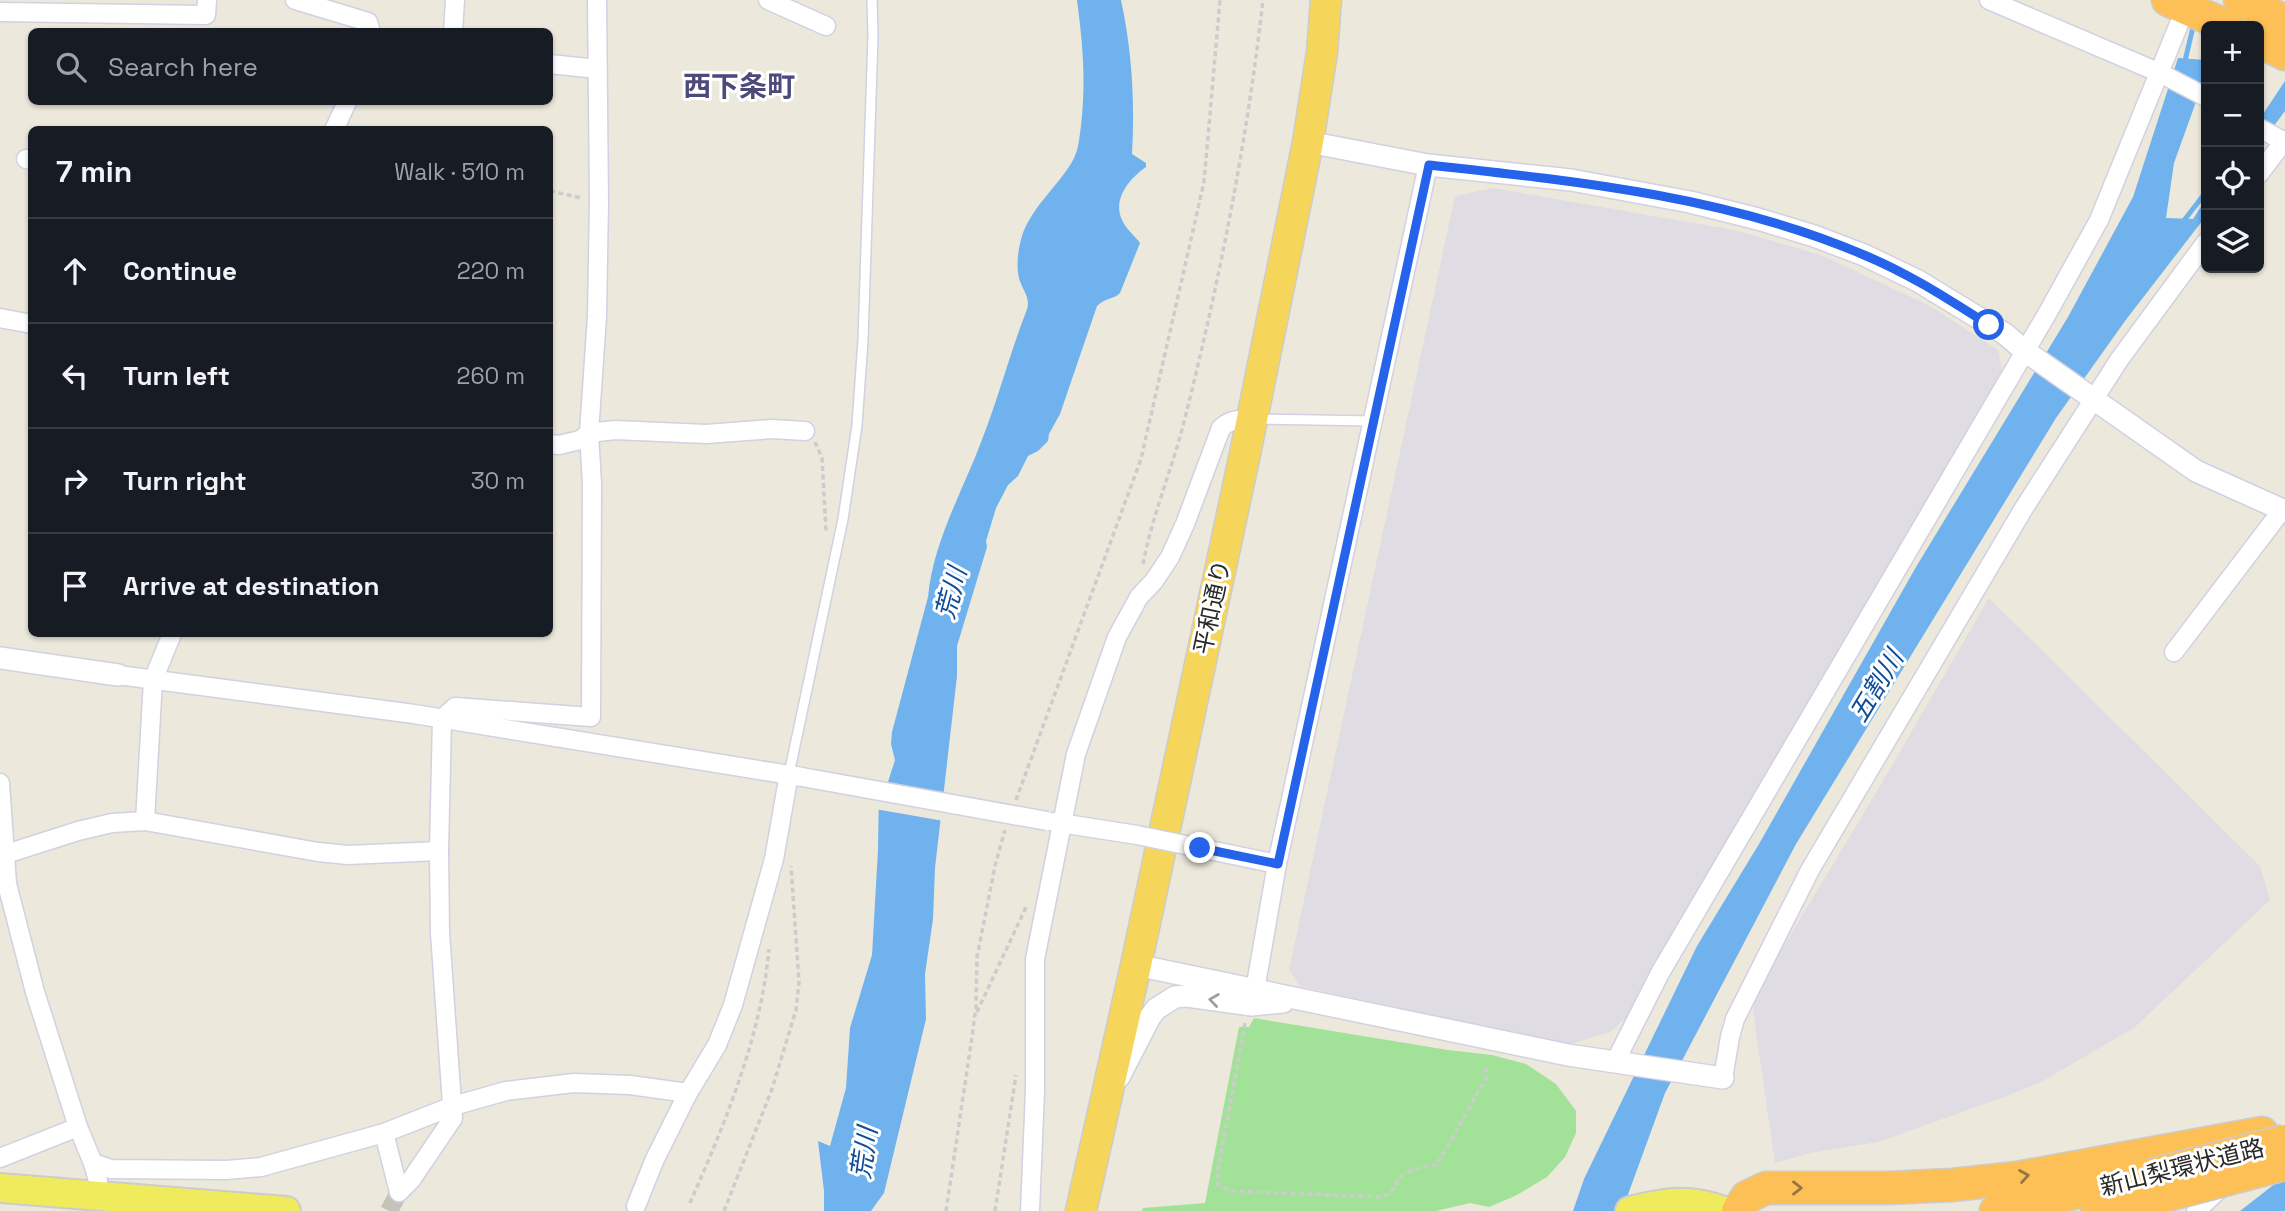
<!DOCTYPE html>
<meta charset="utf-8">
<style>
:root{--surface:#171b24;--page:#242831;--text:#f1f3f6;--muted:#9ea1a6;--line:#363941}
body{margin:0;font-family:"Space Grotesk","Noto Sans JP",sans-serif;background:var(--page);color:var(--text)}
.controls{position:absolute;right:21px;top:21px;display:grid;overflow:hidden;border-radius:10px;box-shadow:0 2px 5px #0004}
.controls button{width:63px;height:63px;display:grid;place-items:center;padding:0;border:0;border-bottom:2px solid var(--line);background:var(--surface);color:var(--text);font:35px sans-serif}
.stop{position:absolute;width:21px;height:21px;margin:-16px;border:5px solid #2563eb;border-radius:50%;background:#fff}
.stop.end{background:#2563eb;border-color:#fff;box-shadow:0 2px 7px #0008}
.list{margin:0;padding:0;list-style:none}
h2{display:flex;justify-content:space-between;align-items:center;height:91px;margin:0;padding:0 28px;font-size:30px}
h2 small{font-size:23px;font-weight:400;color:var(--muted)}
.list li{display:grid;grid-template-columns:46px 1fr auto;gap:21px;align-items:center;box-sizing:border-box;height:105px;padding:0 28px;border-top:2px solid var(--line)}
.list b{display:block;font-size:26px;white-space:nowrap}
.list em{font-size:23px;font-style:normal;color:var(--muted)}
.icon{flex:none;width:38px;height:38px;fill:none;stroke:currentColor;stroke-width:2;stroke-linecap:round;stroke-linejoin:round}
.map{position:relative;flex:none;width:2285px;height:1211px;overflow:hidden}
.search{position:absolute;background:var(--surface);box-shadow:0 2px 5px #0004;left:28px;top:28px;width:525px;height:77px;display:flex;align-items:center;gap:18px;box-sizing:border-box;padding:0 24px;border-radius:10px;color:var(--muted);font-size:26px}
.panel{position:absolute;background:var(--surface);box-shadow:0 2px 5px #0004;left:28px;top:126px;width:525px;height:511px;border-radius:10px}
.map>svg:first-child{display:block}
</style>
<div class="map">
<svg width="2285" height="1211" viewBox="0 0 2285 1211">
<rect width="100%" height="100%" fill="#ece8db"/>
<!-- industrial -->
<g fill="#e0dce4">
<path d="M1493 188 1734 230 1821 255 1930 306 1998 350 2002 371 1627 1017 1610 1032 1567 1045 1300 986 1289 970 1455 196Z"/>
<path d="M1989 598 2260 866 2270 900 2135 1027 2043 1081 2004 1097 1878 1142 1810 1153 1775 1163 1753 1011 1754 1002 1776 959 1880 786Z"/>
</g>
<!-- green -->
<path fill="#a2e298" d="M1254 1018 1448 1050 1492 1055 1526 1064 1556 1084 1576 1111V1133L1565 1157 1547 1177 1515 1196 1489 1207 1470 1203 1436 1211H1142L1143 1208 1205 1203 1239 1027H1249Z"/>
<!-- water -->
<g fill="#6fb2ed">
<path d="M1077 0H1121C1132 51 1135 101 1132 154L1146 163V167C1130 178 1112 199 1122 220 1126 229 1135 236 1140 243L1120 293C1113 300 1106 297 1097 306L1060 414 1049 434 1048 441 1038 451 1028 456 1018 476 1008 485 996 508 986 541 987 547 957 646V676L935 868 933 919 925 974 926 1019 884 1193 871 1211H824V1191L818 1141 830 1146 846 1088 850 1028 872 955 878 850 879 788 887 785 895 760 891 744 892 732 928 597C933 541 964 489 983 437 999 396 1010 353 1026 312 1032 298 1022 290 1019 278 1016 265 1018 249 1022 236 1031 208 1057 187 1072 162 1079 150 1079 139 1081 126 1086 80 1083 46 1077 0Z"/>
<path d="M2178 58 2206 60V74L2174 163 2166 218 2193 219 2206 199V216L2125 321 2056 418 1796 844 1665 1093 1622 1211H1573L1584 1179 1697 946 1759 844 1916 567 2068 317 2133 197Z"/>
<path d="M2285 81V111L2259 146V120Z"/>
<path d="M2285 1176V1211H2240Z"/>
</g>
<!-- pier -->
<path fill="#ece8db" d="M883 782 948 794 944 821 875 809 876 787 879 783Z"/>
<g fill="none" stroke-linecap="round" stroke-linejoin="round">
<!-- stream -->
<g stroke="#6fb2ed" stroke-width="5">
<path d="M2184 65 2194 23"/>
<path d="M2182 223 2206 192"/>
</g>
<!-- minor-tunnel -->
<path stroke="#c5c2b8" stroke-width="18" stroke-dasharray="18 9" stroke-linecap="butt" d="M389 1211 399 1192"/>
<!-- service casing -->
<g stroke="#d1d1e2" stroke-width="12">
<g id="service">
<path d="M1257 419 1373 421"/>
<path d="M789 774 843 519 857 425 863 340 873 36 872 0"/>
</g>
</g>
<!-- minor casing -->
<g stroke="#d1d1e2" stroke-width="21">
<g id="minor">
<path d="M295 0 368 22 371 32"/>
<path d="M768 0 826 26"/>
<path d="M1989 0 2160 73 2206 97"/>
<path d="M0 12 206 15 207 0"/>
<path d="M453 32 455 0"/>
<path d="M550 64 597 69"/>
<path d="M2259 128 2285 142"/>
<path d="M334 130 347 102"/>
<path d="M26 159 32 160"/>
<path d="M2259 174 2285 140"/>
<path d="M0 318 32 324"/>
<path d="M550 444 559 445 580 440 589 433 615 430 706 434 772 429 805 431"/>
<path d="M2174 652 2282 510"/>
<path d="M118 675 414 714 802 777"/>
<path d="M0 783 7 884 35 992 78 1127 93 1163 98 1181V1196"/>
<path d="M145 821 153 680 172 634"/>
<path d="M1054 822 1137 835"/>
<path d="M1200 848 1277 864"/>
<path d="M6 854 78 831 112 823 145 821 318 852 348 855 439 851"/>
<path d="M1255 990 1277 864 1428 165"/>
<path d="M1615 1062 1660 973 2047 314 2099 220 2179 24"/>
<path d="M1723 1078 1730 1037 1735 1019 1810 870 2024 508 2119 360 2206 242"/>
<path d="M384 1133 399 1192"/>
<path d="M0 1158 78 1127"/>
<path d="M93 1163 111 1169 226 1170 261 1167 384 1133 453 1106 506 1091 574 1083 630 1085 688 1093"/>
<path d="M399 1192 411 1180 453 1118 440 933 439 851 442 719 455 707 591 717 592 484 589 433 597 316 599 202 597 0"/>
<path d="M636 1206 655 1159 688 1093 717 1045 733 1005 774 859 789 774"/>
<path d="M1030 1211 1035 1090V959L1076 754 1117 637 1139 597 1154 581 1170 557 1185 524 1221 428C1230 419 1239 420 1251 419"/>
<path d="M2196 1211 2224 1185"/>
</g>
</g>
<!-- tertiary casing -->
<g stroke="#d1d1e2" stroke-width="24">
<g id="tertiary">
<path d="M1308 142 1428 165 1571 180 1690 202 1758 219 1814 236 1864 255 1918 281 2005 334 2025 351 2196 471 2285 511"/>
<path d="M0 658 118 675"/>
<path d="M1136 965 1568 1055 1723 1078"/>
<path d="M1119 1077 1150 1017 1156 1009 1175 997 1187 996 1252 1005 1283 1002"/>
</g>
</g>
<!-- primary casing -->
<g stroke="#ccc" stroke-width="32">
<g id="primary">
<path d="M0 1188 286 1211"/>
<path d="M1630 1211C1667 1202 1688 1198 1724 1211"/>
</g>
</g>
<!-- trunk casing -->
<g stroke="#ccc" stroke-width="33">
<path id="trunk" d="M1081 1211 1136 965 1246 449 1308 142 1322 52 1326 0"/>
</g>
<!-- motorway casing -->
<g stroke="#ccc" stroke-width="35">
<g id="motorway">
<path d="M2168 0 2227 26"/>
<path d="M2240 0 2285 21"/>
<path d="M2259 41 2285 54"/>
<path d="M1738 1211 1747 1197 1766 1188H1886L1952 1185 2017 1178 2262 1133"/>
<path d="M1996 1211 2152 1175"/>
<path d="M2097 1211 2152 1199"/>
</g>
</g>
<!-- path -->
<g stroke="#ccc" stroke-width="3.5" stroke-dasharray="5 3.5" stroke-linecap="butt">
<path d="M550 191 582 198"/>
<path d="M815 442 822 458 826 531"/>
<path d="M1143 564C1152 516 1172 469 1184 422 1219 283 1247 142 1263 0"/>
<path d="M1016 800 1141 459 1204 182 1220 0"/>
<path d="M977 1012 1027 905"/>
<path d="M1245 1023 1217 1176 1218 1184 1230 1191 1382 1197C1397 1190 1393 1185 1402 1176 1410 1169 1427 1166 1437 1165L1486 1078V1063"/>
<path d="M690 1203C725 1123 761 1037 769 949"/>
<path d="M724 1211 772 1089 796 1010 799 982 791 866"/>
<path d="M946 1211 972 1037 976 1007 977 957 995 866 1005 830"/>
<path d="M995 1211 1016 1075"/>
</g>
<!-- service -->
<use href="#service" stroke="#fff" stroke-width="9"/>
<!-- minor -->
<use href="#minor" stroke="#fff" stroke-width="18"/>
<!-- tertiary -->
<use href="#tertiary" stroke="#fff" stroke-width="21"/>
<!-- primary -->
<use href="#primary" stroke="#efeb5d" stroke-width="28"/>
<!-- trunk -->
<use href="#trunk" stroke="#f6d65a" stroke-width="30"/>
<!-- motorway -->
<use href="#motorway" stroke="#fdc056" stroke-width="32"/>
<!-- minor-bridge casing -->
<g stroke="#d1d1e2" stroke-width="21" stroke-linecap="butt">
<g id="minor-bridge">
<path d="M802 777 1047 821"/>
<path d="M1137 835 1200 848"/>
</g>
</g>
<!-- motorway-bridge casing -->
<g stroke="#ccc" stroke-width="35" stroke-linecap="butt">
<g id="motorway-bridge">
<path d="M2152 1175 2285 1141"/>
<path d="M2152 1199 2285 1164"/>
</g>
</g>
<!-- minor-bridge -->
<use href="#minor-bridge" stroke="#fff" stroke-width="18"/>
<!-- motorway-bridge -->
<use href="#motorway-bridge" stroke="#fdc056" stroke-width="32"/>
</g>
<!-- one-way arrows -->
<defs><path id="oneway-chevron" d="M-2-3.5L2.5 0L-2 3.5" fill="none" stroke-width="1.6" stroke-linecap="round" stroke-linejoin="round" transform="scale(1.75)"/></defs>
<use stroke="#9f9f9f" href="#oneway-chevron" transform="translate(1214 1000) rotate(-172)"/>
<g stroke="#947540">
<use href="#oneway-chevron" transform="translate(2024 1176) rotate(-9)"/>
<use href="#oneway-chevron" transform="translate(1797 1188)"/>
</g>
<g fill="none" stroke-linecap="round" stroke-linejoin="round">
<!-- route -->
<path stroke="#2563eb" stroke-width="9" d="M1200 848 1278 864 1429 165C1575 181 1727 196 1864 255 1908 273 1948 299 1989 325"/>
</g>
<g text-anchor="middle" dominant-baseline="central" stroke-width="6" stroke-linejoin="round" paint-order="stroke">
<!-- street labels -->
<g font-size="24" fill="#2a2a2a" stroke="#fff">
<text transform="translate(1212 607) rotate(-78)">平和通り</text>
<text transform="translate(2182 1167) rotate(-14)">新山梨環状道路</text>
</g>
<!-- water labels -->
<g font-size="26" font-style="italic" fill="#0e4d99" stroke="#fff">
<text transform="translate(951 593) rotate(-75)">荒川</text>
<text transform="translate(1876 686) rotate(-59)">五割川</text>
<text transform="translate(864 1153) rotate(-82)">荒川</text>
</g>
<!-- quarter labels -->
<g font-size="28" font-weight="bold" fill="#4c4a7a" stroke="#fff">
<text x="739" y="86">西下条町</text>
</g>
</g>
</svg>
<div class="controls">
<button>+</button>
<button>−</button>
<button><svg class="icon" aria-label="locate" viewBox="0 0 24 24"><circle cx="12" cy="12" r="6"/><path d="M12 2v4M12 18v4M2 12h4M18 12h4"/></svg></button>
<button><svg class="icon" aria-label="layers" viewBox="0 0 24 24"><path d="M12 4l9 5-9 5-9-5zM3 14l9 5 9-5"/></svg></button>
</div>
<div class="stop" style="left:1989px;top:325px"></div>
<div class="stop end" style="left:1200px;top:848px"></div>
<div class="search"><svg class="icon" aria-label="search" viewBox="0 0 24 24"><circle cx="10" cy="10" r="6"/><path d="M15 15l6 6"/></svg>Search here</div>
<section class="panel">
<h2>7 min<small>Walk · 510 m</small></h2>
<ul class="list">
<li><svg class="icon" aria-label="ahead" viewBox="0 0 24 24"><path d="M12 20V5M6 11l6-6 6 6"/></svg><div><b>Continue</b></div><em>220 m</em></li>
<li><svg class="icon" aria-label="left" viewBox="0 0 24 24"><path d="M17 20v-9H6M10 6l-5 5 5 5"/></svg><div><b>Turn left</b></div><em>260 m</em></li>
<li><svg class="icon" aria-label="right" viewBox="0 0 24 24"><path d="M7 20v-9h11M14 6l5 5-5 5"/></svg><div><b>Turn right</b></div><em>30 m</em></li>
<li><svg class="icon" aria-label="arrive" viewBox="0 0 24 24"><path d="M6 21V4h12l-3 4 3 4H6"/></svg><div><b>Arrive at destination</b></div></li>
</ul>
</section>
</div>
